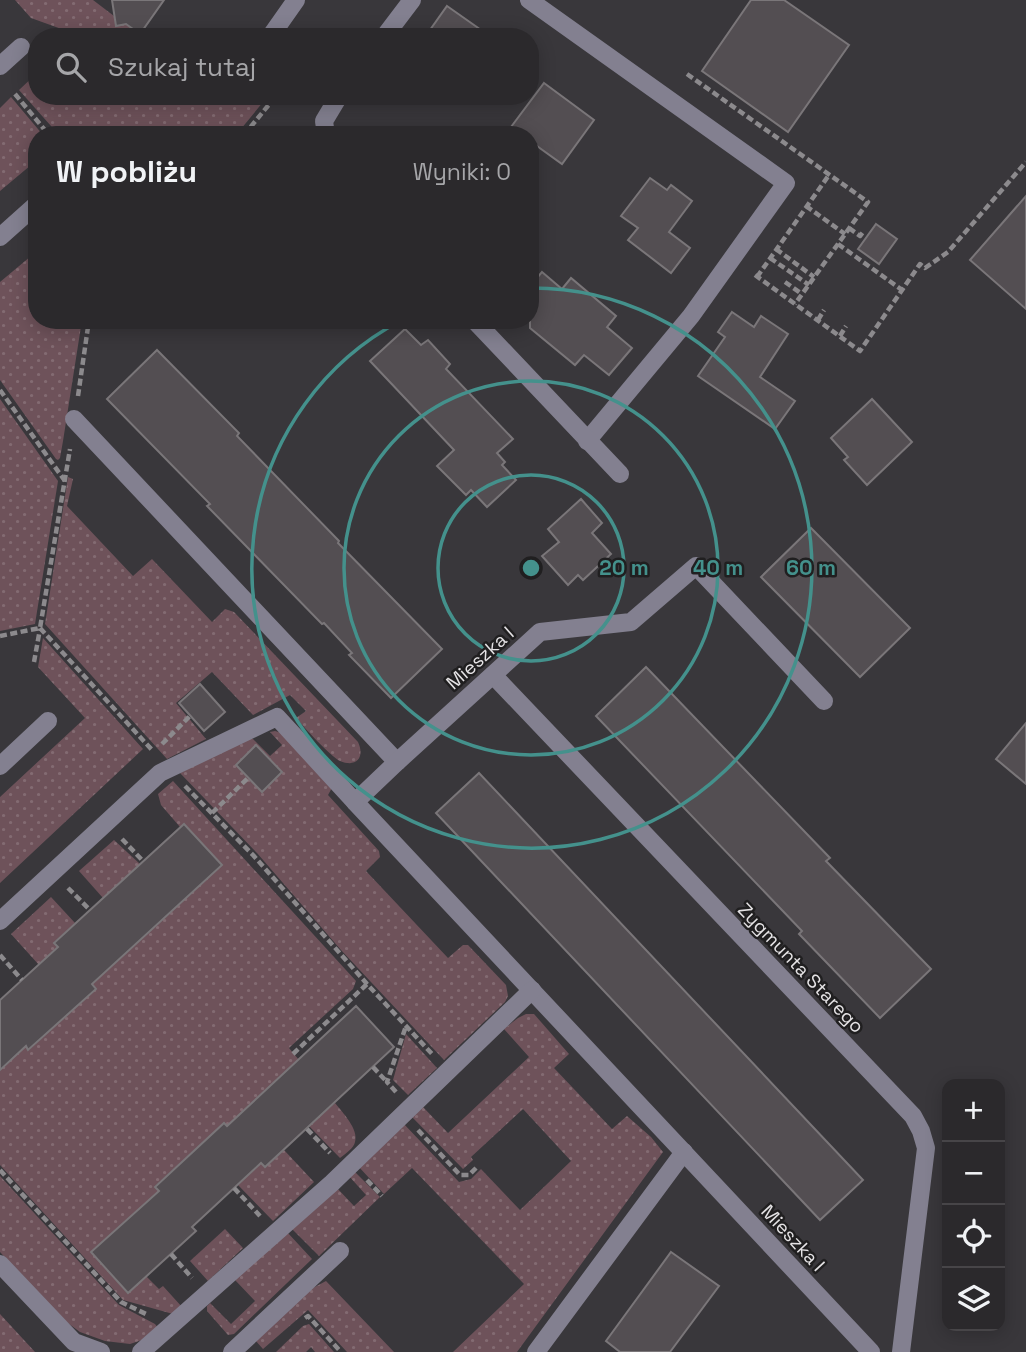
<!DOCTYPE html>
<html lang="pl">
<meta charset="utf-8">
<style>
:root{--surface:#2b292c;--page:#373538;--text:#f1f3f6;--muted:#a6a6a9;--line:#474548}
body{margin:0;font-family:"Space Grotesk",sans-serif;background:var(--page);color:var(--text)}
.controls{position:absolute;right:21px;bottom:21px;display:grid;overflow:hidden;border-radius:14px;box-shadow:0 4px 18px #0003}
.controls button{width:63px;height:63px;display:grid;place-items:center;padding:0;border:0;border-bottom:2px solid var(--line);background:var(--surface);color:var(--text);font:35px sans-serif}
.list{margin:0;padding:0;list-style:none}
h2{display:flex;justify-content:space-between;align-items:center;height:91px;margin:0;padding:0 28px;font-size:30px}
h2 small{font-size:23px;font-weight:400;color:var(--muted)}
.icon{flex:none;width:38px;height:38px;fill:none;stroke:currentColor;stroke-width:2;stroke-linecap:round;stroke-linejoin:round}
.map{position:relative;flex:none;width:1026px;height:1352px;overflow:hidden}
.search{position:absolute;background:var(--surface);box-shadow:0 4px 18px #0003;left:28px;top:28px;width:511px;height:77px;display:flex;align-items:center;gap:18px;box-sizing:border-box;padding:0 24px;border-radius:28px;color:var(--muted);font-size:26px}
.panel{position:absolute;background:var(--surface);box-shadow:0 4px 18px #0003;left:28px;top:126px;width:511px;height:203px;border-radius:28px}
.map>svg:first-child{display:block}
</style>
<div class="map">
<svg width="1026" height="1352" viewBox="0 0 1026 1352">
<defs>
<pattern id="grass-dots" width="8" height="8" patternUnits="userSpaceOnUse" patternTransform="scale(1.75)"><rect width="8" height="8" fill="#6e525a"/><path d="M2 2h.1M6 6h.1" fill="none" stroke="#836b72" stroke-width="1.8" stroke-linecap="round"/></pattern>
</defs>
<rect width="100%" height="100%" fill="#39373b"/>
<!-- grass -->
<g fill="url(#grass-dots)">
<path d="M15 0H93L114 16 116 26 126 24 143 37H68L67 31 31 18Z"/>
<path d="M37 70V96H268L236 135H59L19 90 35 75Z"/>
<path d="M11 97 43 135H37V160L0 191V108Z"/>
<path d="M37 251V320H82L63 441 60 458 58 460 56 459 0 380V282Z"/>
<path d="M0 399 58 481 35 624 0 631Z"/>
<path d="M68 477 73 479 67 506 133 576 152 559 212 622 225 609 234 612 358 742C365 757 357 768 340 761 331 757 304 727 296 718L306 711 290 695 253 715 212 672 176 703 206 739 167 759 45 624Z"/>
<path d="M43 638 143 749 0 883V797L85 718 38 667Z"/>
<path d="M275 731 282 733 333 786 328 795 379 851 380 857 366 871 448 958 463 945H468L506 985 508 996 505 1002 444 1060 341 950 257 853 180 773 243 739H253L270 756 282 745 270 732Z"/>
<path d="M173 781 356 981 353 989 289 1048 299 1060 227 1126 224 1123 155 1186 159 1191 91 1252 127 1293 146 1276 159 1289 163 1286 182 1307 173 1314 123 1300 0 1165V1070L26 1046 29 1050 95 989 92 984 222 865 184 824 180 827 161 805 158 794Z"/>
<path d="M114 840 140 864 103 898 79 871Z"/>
<path d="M51 897 75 923 54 942 58 947 39 965 11 934Z"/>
<path d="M526 1014H534L569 1054 554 1068 612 1129 627 1116 651 1137 663 1152 517 1352H453L524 1284 412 1168 384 1194 358 1166 403 1123 459 1182 471 1179 481 1169 520 1210 571 1161 523 1109 471 1157 473 1160 463 1169 412 1117 423 1107 448 1133 529 1057 504 1029 518 1018Z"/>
<path d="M406 1034 437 1068 408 1095 393 1080Z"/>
<path d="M335 1103C342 1112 359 1129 355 1142 354 1148 345 1154 340 1158L309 1126Z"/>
<path d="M284 1150 314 1182 273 1221 238 1185 261 1163 266 1167Z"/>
<path d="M353 1170 380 1197 319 1256 292 1229 336 1187 354 1206 366 1195 348 1175Z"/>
<path d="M0 1176 119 1305 155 1324 158 1328 145 1339 130 1344 105 1341 80 1332 61 1318 0 1252Z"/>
<path d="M225 1229 243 1248 208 1281 190 1261Z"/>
<path d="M287 1232 312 1259 234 1334 228 1335 207 1311V1306L210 1303 231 1324 255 1301 235 1280Z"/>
<path d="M326 1281 394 1352H347L308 1310 263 1349 255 1340 311 1289Z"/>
<path d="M0 1314 35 1352H0Z"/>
<path d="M309 1324 334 1352H315L311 1347 306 1352H276L303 1326Z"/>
</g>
<!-- building -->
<g fill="#534e52" stroke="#7a7679" stroke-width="2">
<path d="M112 0H164L140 34 126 24 116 26Z"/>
<path d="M751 0H784L849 45 788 132 702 71Z"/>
<path d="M447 6 491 37H425Z"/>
<path d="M544 83 594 120 562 164 530 141V135H522L511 127Z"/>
<path d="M650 178 667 190 671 185 692 201 669 232 690 248 671 273 628 240 638 228 621 216Z"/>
<path d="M1026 196V309L970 260Z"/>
<path d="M876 224 897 239 879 264 858 249Z"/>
<path d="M542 272 562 289 571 278 616 316 607 327 632 348 609 375 584 355 575 365 530 328V286Z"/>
<path d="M732 312 754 327 761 316 788 334 760 377 795 401 775 429 698 376 725 337 718 332Z"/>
<path d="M405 329 421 345 428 340 450 364 446 369 513 439 497 453 505 462 502 465 516 480 487 507 471 490 466 495 437 466 454 450 370 361Z"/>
<path d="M157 350 239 433 237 436 339 541 338 543 442 649 391 698 349 655 352 653 324 623 322 624 207 506 210 504 107 399Z"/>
<path d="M872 399 912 442 867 485 844 460 848 457 831 438Z"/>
<path d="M581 499 602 523 592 533 611 554 583 580 578 575 568 585 542 556 559 542 548 529Z"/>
<path d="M811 528 910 628 860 677 761 577Z"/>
<path d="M646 667 830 858 826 861 931 969 880 1018 799 934 802 931 596 716Z"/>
<path d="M200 684 225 712 204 731 179 703Z"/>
<path d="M1026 723V784L996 759Z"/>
<path d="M256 745 282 772 262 792 236 765Z"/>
<path d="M479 773 863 1180 820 1220 436 813Z"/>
<path d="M184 824 222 865 92 984 96 989 28 1050 26 1046 0 1070V1000L58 947 54 943Z"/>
<path d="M356 1006 394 1047 265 1167 261 1163 192 1227 196 1231 128 1293 91 1252 159 1191 155 1187 224 1123 227 1126Z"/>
<path d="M671 1252 719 1286 670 1352H620L606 1341Z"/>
</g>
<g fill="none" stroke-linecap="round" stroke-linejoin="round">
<!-- path -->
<g stroke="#8c8a8d" stroke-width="4.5" stroke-dasharray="7 3.5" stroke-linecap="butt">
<path d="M687 74 868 202 795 304"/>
<path d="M15 94 49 135"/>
<path d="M244 135 276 96"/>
<path d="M806 206 845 234"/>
<path d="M849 228 860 236 864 231"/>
<path d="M838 244 902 290"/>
<path d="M776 249 814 277"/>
<path d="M770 258 809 285"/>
<path d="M755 275 860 351 920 264 925 268 948 252 1026 162"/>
<path d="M757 277 829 175"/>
<path d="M785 282 802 294"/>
<path d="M818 320 824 310"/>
<path d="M840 336 846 326"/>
<path d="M0 390 65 481"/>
<path d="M78 396 89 320"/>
<path d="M40 628 153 751"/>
<path d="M0 636 40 628 70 449"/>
<path d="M34 662 40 629"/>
<path d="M162 744 191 715"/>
<path d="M185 786 253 855 367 984 433 1055"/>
<path d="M212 813 248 778"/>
<path d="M122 839 143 861"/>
<path d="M68 888 90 910"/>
<path d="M0 955 22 980"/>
<path d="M293 1054 367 984"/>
<path d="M373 1067 386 1081"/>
<path d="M396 1092 387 1082 406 1026"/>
<path d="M307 1129 330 1153"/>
<path d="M418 1130 460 1175H469L478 1166"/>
<path d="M0 1170 121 1302 148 1315"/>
<path d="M367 1180 382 1196"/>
<path d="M234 1188 260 1216"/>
<path d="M171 1254 192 1278"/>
<path d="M305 1318 308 1316 341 1352"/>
</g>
<!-- minor -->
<g stroke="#838090" stroke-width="18">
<path d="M529 0 786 183 691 316 587 441"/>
<path d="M270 37 296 0"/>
<path d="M384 37 412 0"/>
<path d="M0 66 21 47"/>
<path d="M326 135 324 121 339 96"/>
<path d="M0 237 37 204"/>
<path d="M474 320 620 474"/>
<path d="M74 419 397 762"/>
<path d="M493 675 913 1116 921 1131 926 1148 901 1352"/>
<path d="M824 701 696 566 631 622 540 632 397 762 355 802 871 1352"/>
<path d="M0 766 48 721"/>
<path d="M0 921 160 773 277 717 355 802"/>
<path d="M0 1264 74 1342 101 1352"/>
<path d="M141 1352 332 1183 532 990"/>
<path d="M232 1352 340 1251"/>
<path d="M536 1352 684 1152"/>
</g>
</g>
<!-- distance rings -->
<g fill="none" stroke="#44918c" stroke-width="3.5">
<circle cx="531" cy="568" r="93"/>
<circle cx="531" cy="568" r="187"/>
<path d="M531 288A280 280 0 1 1 400 321"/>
</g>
<g text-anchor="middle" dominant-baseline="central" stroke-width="5" stroke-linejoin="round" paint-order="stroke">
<!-- street labels -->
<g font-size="19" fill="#e5e3e5" stroke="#201f20">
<text transform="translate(480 658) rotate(-42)">Mieszka I</text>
<text transform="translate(801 968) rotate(46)">Zygmunta Starego</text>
<text transform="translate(793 1238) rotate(47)">Mieszka I</text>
</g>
</g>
<circle cx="531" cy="568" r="10" fill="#44918c" stroke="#201f20" stroke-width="3.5"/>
<g font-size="21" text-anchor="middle" font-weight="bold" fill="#44918c" stroke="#201f20" stroke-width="5" stroke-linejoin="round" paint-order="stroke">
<text x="624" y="575">20 m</text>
<text x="718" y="575">40 m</text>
<text x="811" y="575">60 m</text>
</g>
</svg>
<div class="controls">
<button>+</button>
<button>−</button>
<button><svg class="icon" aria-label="locate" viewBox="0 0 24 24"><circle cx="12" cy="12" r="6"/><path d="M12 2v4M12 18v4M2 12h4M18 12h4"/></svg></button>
<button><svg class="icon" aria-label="layers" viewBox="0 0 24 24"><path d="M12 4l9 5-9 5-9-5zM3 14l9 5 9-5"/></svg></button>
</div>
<div class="search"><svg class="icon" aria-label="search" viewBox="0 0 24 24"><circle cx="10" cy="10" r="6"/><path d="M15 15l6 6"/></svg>Szukaj tutaj</div>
<section class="panel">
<h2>W pobliżu<small>Wyniki: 0</small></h2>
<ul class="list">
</ul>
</section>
</div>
